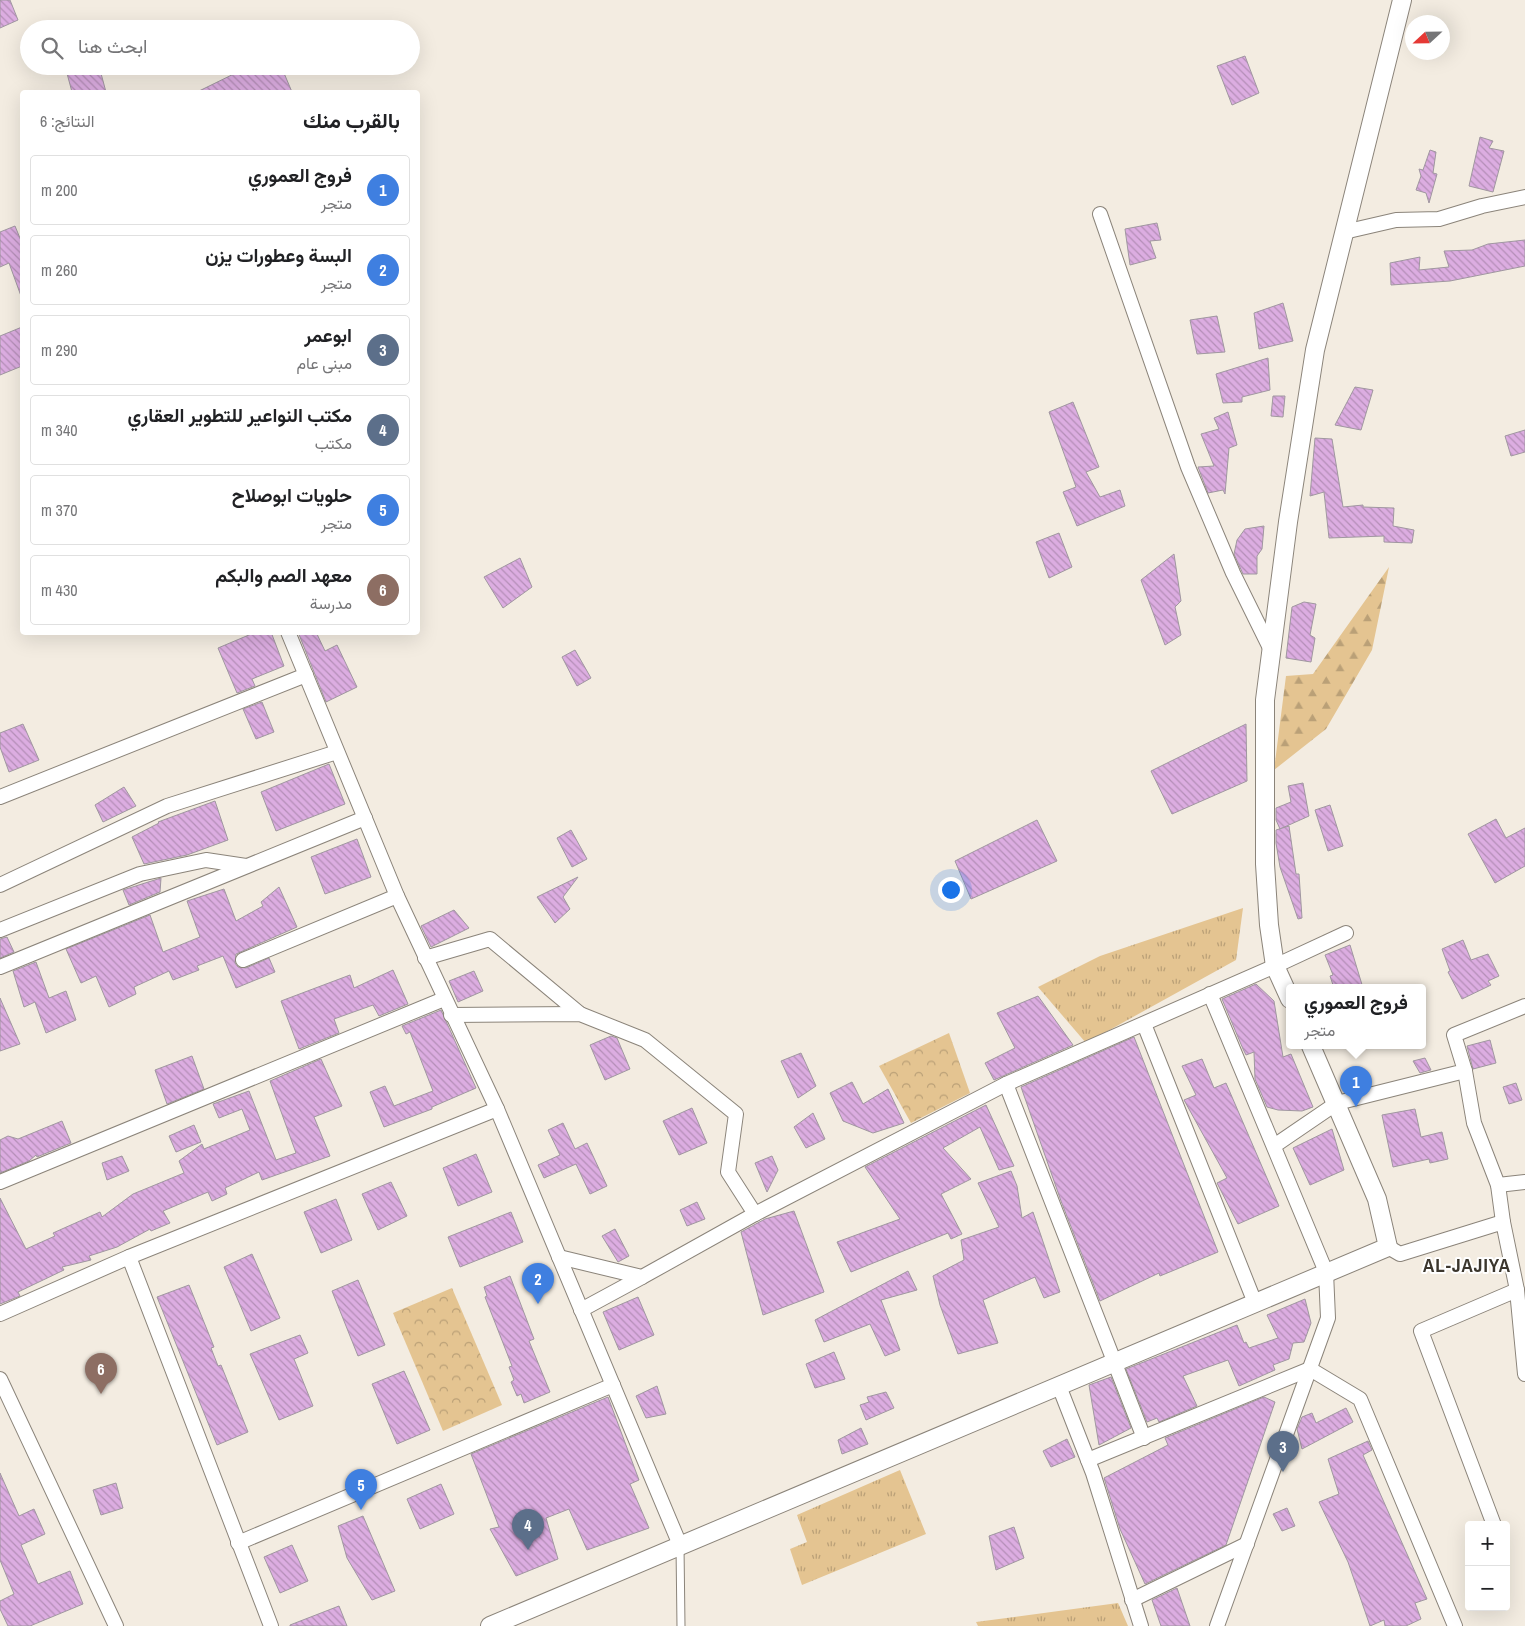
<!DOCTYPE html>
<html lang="ar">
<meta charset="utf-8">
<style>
:root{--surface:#fff;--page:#f2f2f2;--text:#202124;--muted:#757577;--line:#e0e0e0;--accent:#ea580c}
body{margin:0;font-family:"Archivo Narrow",Vazirmatn,sans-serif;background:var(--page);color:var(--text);direction:rtl}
.controls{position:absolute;right:15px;bottom:15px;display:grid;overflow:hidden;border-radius:5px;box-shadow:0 5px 20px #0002}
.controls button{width:45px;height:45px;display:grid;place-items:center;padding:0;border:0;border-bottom:1px solid var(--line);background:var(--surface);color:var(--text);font:25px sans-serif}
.compass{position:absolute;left:1405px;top:15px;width:45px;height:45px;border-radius:50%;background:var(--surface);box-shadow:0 5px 20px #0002;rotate:248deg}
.you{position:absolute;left:950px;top:889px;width:18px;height:18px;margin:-12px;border:4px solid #fff;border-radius:50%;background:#1a73e8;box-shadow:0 0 0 8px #1a73e833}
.badge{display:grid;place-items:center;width:32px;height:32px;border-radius:50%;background:var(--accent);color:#fff;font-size:16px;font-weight:700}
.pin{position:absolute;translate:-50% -41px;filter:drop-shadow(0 1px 2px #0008)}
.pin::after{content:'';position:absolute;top:26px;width:18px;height:15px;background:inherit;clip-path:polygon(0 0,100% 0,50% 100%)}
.popup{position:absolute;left:1286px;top:984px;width:140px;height:65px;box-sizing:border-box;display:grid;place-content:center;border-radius:5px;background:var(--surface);filter:drop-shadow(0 1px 4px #0005);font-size:16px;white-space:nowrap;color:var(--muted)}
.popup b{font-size:19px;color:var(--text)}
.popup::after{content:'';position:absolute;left:50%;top:100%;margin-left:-10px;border:10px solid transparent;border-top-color:var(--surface)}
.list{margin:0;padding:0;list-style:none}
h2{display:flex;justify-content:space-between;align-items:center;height:65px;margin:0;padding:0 20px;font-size:21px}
h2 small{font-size:16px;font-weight:400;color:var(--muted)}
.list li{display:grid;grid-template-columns:32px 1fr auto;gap:15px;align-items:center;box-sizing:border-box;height:70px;margin:0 10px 10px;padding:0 10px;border:1px solid var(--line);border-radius:5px}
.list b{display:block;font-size:19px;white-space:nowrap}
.list p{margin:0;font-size:16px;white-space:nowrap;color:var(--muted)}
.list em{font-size:16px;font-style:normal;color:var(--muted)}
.icon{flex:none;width:28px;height:28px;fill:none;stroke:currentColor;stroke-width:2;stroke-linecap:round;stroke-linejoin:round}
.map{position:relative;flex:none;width:1525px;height:1626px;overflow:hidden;direction:ltr}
.search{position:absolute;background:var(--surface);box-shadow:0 5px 20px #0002;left:20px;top:20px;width:400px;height:55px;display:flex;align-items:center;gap:12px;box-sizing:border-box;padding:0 18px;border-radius:28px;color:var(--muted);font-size:19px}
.panel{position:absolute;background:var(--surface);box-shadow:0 5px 20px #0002;left:20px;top:90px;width:400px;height:545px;border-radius:5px;direction:rtl}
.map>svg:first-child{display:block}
</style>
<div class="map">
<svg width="1525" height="1626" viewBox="0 0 1525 1626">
<defs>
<pattern id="grass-tufts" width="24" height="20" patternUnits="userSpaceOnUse" patternTransform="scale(1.25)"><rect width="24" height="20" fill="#e4c491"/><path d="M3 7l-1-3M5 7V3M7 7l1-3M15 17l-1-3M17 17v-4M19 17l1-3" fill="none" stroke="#baa077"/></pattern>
<pattern id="forest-firs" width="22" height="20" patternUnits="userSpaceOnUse" patternTransform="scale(1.25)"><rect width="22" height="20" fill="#e4c491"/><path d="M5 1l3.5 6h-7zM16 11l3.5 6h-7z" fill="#baa077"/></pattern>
<pattern id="park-crowns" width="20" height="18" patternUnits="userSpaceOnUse" patternTransform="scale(1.25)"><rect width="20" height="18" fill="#e4c491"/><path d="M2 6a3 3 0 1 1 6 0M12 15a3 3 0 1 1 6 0" fill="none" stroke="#baa077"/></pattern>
<pattern id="building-back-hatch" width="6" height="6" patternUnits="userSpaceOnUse" patternTransform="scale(1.25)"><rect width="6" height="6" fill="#dcade1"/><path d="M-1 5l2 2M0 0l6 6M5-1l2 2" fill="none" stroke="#b48eb7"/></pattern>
</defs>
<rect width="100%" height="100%" fill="#f3ece1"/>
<!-- grass -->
<g fill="url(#grass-tufts)">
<path d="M1243 908 1236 960 1086 1043 1038 987 1100 956Z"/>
<path d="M900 1470 926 1534 802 1585 790 1549 807 1542 797 1515Z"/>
<path d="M1118 1603 1128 1626H978L976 1622Z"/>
</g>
<!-- forest -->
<path fill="url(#forest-firs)" d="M1389 567 1372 650 1326 729 1274 770 1286 676 1313 674Z"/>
<!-- park -->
<g fill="url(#park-crowns)">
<path d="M949 1033 970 1093 911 1123 879 1066Z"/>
<path d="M452 1288 502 1405 443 1431 393 1313Z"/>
</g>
<!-- building -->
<g fill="url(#building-back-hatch)" stroke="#a097a0">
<path d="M0 0H10L18 20 0 28Z"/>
<path d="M1245 56 1259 93 1232 105 1217 66Z"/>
<path d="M65 66H99L106 92H72Z"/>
<path d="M250 66H281L292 92H197Z"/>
<path d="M1480 137 1493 141 1489 148 1504 151 1493 192 1469 186Z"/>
<path d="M1430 150 1436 152 1433 173 1437 174 1429 203 1426 193 1416 190 1421 176 1419 169 1423 170Z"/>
<path d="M1157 223 1161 240 1150 241 1156 258 1130 265 1125 229Z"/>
<path d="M15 226 22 243 21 296 9 263 0 267V232Z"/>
<path d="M1525 240V266L1450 281 1391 285 1390 263 1420 257 1419 270 1449 267 1444 251 1472 250 1488 244Z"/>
<path d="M1283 303 1293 341 1259 349 1254 313Z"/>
<path d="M1217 316 1225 352 1197 354 1190 320Z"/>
<path d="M22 327V366L0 375V336Z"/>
<path d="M1268 358 1270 390 1242 397V402L1223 403 1216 374Z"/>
<path d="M1355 387 1373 390 1361 430 1335 425Z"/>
<path d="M1273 396H1285L1283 417 1271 416Z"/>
<path d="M1073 402 1099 467 1086 472 1100 497 1120 490 1125 506 1077 526 1063 492 1076 487 1049 412Z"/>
<path d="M1228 412 1237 445 1229 448 1225 494 1223 490 1208 493 1198 467 1214 466 1201 434 1219 429 1214 418Z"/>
<path d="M1525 430V452L1511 456 1505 436Z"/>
<path d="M1315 438 1332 439 1343 507 1363 505V507L1394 508 1393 526 1414 530 1412 543 1384 542V536L1329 538 1324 492 1310 496Z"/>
<path d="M1264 526 1262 549 1257 556V574H1243L1234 554 1237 540 1245 529Z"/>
<path d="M1059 533 1072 567 1049 578 1036 542Z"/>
<path d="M1174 554 1181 601 1175 607 1181 635 1165 645 1141 580Z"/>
<path d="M520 558 532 587 503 608 484 577Z"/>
<path d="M1304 602 1316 604 1310 635 1315 638 1311 662 1286 658 1292 607Z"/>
<path d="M256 632H271L284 666 252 679 255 686 237 693 218 648Z"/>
<path d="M298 632H316L325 651 337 645 357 687 326 702Z"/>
<path d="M575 650 591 678 577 686 562 657Z"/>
<path d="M262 702 274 732 256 739 243 709Z"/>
<path d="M23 724 39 760 9 772 0 747V733Z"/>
<path d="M1246 724 1247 781 1172 814 1151 771Z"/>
<path d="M329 764 345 804 276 831 261 792Z"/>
<path d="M1303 783 1309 816 1280 829 1276 820V808L1291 802 1288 786Z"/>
<path d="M124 787 136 806 103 822 95 805Z"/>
<path d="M215 801 228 840 187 855 144 864 132 837 159 823 158 822Z"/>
<path d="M1330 805 1343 846 1328 851 1315 810Z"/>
<path d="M1496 819 1506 838 1525 828V866L1495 883 1468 834Z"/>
<path d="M1037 820 1057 861 971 899 955 861Z"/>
<path d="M1289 826 1296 874H1299L1302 918 1298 919 1280 867 1276 843V830Z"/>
<path d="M571 830 587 859 572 867 557 838Z"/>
<path d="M357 839 371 877 325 894 311 857Z"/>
<path d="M578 877 563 897 570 909 555 923 537 897Z"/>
<path d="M161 878 160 892 129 905 123 890Z"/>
<path d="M279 887 297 927 236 954 235 963 238 967 246 968 269 958 275 972 236 988 223 956 197 966 199 970 173 980 169 971 134 987 136 994 109 1007 96 976 81 983 66 949 150 915 163 952 200 937 187 901 224 889 236 921 263 906 261 902Z"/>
<path d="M454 910 469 928 431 947 421 926Z"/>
<path d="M7 937 14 952 0 958V939Z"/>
<path d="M1463 940 1471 960 1488 954 1499 976 1488 981 1491 985 1462 999 1448 972 1450 971 1442 949Z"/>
<path d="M1350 945 1363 988H1334L1330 976 1333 975 1325 955Z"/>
<path d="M36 962 49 998 66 991 76 1020 46 1033 35 1002 24 1007 13 971Z"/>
<path d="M393 970 408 1004 379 1016 373 1005 334 1019 339 1033 299 1049 281 1001 350 975 354 988Z"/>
<path d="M474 971 483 991 458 1002 449 981Z"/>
<path d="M1256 984 1274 1001 1283 1057 1291 1054 1313 1107 1302 1111 1278 1110 1267 1107 1255 1079 1254 1052 1246 1055 1243 1049 1222 999Z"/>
<path d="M1038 996 1073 1045 994 1080 985 1063 1015 1048 997 1013Z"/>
<path d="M0 998 20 1044 0 1051Z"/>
<path d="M441 1010 476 1088 432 1107V1109L384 1127 370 1092 385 1086 394 1106 433 1091 410 1032 406 1034 402 1026Z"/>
<path d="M611 1036 617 1038 630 1069 605 1080 590 1045Z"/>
<path d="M1134 1037 1218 1252 1160 1276 1159 1273 1100 1301 1061 1201 1021 1087Z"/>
<path d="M1490 1040 1496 1063 1473 1069 1467 1046Z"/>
<path d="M801 1053 816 1086 798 1098 781 1061Z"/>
<path d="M192 1056 204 1089 167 1104 155 1070Z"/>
<path d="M1425 1058 1431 1070 1420 1073 1413 1061Z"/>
<path d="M321 1059 342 1106 314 1117 330 1156 262 1180 259 1172 225 1188 227 1194 212 1201 208 1192 163 1211 170 1223 151 1231 150 1229 117 1247 89 1256 91 1260 62 1267 64 1270 18 1292 20 1296 0 1304V1198L26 1249 55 1236 53 1233 100 1212 102 1217 133 1194 184 1173 179 1161 202 1144 204 1149 250 1130 242 1109 219 1118 213 1104 249 1091 276 1160 296 1153 270 1081Z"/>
<path d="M1202 1059 1214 1088 1226 1083 1279 1206 1238 1224 1217 1183 1227 1178 1184 1100 1196 1095 1182 1066Z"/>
<path d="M852 1082 863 1104 888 1089 904 1123 873 1133 843 1121 830 1093Z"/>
<path d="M1516 1083 1522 1100 1509 1104 1503 1087Z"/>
<path d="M986 1105 1014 1166 999 1170 980 1127 943 1148 971 1179 941 1194 962 1234 951 1239 948 1233 851 1272 837 1242 900 1219 865 1167Z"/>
<path d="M692 1108 707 1143 679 1155 663 1121Z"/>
<path d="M1415 1109 1421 1137 1442 1132 1448 1159 1430 1163 1429 1159 1393 1167 1382 1115Z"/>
<path d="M813 1113 825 1139 806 1148 794 1127Z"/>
<path d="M62 1121 71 1143 37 1157 36 1155 29 1161 0 1173V1140L8 1136 18 1139Z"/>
<path d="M563 1123 575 1149 587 1143 607 1186 590 1194 576 1164 544 1178 538 1165 560 1155 548 1130Z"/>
<path d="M194 1125 201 1142 176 1152 169 1136Z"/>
<path d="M1332 1129 1344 1170 1310 1185 1293 1148Z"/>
<path d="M476 1154 492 1192 458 1206 443 1168Z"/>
<path d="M122 1156 129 1171 107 1180 102 1163Z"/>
<path d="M772 1156 778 1170 767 1192 755 1163Z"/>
<path d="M1011 1171 1017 1186 1022 1218 1033 1212 1060 1292 1044 1298 1035 1277 983 1300 998 1343 958 1354 940 1305 933 1276 964 1260 961 1240 999 1227 978 1183Z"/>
<path d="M391 1182 407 1216 378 1230 362 1194Z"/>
<path d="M336 1199 352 1240 321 1253 304 1212Z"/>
<path d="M697 1202 705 1219 687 1226 680 1210Z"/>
<path d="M794 1211 824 1292 763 1315 741 1232 765 1219Z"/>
<path d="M511 1212 523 1242 460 1267 448 1237Z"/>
<path d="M615 1229 629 1256 618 1262 602 1236Z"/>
<path d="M252 1254 280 1318 251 1331 224 1267Z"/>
<path d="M908 1271 917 1290 881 1300 900 1350 885 1356 870 1324 824 1342 815 1320Z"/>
<path d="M510 1276 534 1339 529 1341 550 1392 524 1403 521 1394 517 1396 511 1382 514 1380 509 1367 512 1366 485 1297 487 1296 484 1287Z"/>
<path d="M358 1280 385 1345 358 1356 332 1291Z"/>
<path d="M189 1285 214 1347 211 1348 218 1366 221 1365 248 1432 217 1445 157 1297Z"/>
<path d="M638 1297 654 1335 619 1350 603 1312Z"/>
<path d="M1305 1299 1311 1323 1304 1342 1293 1343 1289 1359 1273 1365 1275 1370 1239 1386 1228 1360 1183 1376 1197 1406 1159 1422 1157 1418 1147 1422 1126 1369 1237 1325 1244 1343 1246 1342 1249 1348 1278 1338 1267 1315Z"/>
<path d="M300 1335 308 1353 294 1359 313 1406 279 1420 250 1354Z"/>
<path d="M834 1352 845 1379 815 1388 806 1364Z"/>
<path d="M404 1371 430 1430 397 1444 372 1384Z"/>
<path d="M1111 1377 1131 1428 1099 1445 1089 1385Z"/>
<path d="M657 1386 666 1414 646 1418 636 1396Z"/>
<path d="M886 1392 894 1408 866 1420 860 1405 869 1402 867 1397Z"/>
<path d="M608 1397 639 1480 630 1484 649 1528 587 1550 569 1509 546 1518 558 1559 516 1576 490 1529 499 1527 471 1454Z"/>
<path d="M1264 1397 1275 1402 1226 1545 1145 1584 1120 1529 1104 1478 1168 1445 1165 1438Z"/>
<path d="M1346 1408 1353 1422 1302 1449 1297 1429 1302 1417 1312 1413 1316 1423Z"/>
<path d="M861 1428 868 1444 842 1454 838 1440Z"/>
<path d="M1067 1439 1075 1457 1051 1467 1043 1451Z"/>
<path d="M1368 1441 1372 1450 1363 1455 1427 1599 1415 1603 1421 1619 1406 1626H1385L1384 1620 1370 1626 1348 1562 1319 1502 1339 1494 1328 1459Z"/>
<path d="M0 1473 19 1516 34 1509 45 1534 21 1545 38 1584 70 1571 83 1604 30 1626H8L0 1609V1601L14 1594 0 1560Z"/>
<path d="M116 1483 123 1508 101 1515 93 1490Z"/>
<path d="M441 1484 454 1514 420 1529 407 1499Z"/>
<path d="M1287 1508 1295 1526 1282 1531 1273 1514Z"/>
<path d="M363 1516 395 1591 372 1600 347 1558 338 1526Z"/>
<path d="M1014 1527 1024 1558 996 1570 989 1536Z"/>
<path d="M292 1545 308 1581 280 1593 264 1557Z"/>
<path d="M1177 1588 1190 1626H1161L1152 1600Z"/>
<path d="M339 1606 347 1626H290V1625Z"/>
</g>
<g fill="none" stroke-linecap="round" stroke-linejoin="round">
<!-- service casing -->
<g stroke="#8b847a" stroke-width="9">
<path id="service" d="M680 1546 681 1626"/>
</g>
<!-- minor casing -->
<g stroke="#8b847a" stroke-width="16">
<g id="minor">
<path d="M1100 214 1188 467 1233 573 1271 650"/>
<path d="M1344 232 1396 220 1439 219 1482 206 1525 197"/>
<path d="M288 632 397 896 497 1109"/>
<path d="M0 797 306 675"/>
<path d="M0 885 167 806 337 752"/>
<path d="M0 930 140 874 206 860 246 866"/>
<path d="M425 958 490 939 580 1014"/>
<path d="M243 960 397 896"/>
<path d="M0 967 365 818"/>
<path d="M1210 994 1326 1272 1328 1318 1217 1626"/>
<path d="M451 1015 580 1014 645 1040 736 1114 728 1172 755 1214"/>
<path d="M1144 1024 1255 1303"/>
<path d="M1465 1071 1474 1123 1498 1185 1503 1222"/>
<path d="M1006 1084 1144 1438"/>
<path d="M1274 1146 1337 1103 1465 1071 1454 1035 1525 1006"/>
<path d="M0 1182 444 999"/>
<path d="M1498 1185 1525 1182"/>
<path d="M1388 1247 1400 1254 1503 1222 1517 1290 1525 1374"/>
<path d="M129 1257 271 1626"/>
<path d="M559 1257 642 1277 755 1214 1006 1084 1275 966 1346 933"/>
<path d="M581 1310 642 1277"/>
<path d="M0 1314 129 1257 497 1109 680 1545"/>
<path d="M0 1379 116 1626"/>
<path d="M1059 1386 1093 1473 1141 1626"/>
<path d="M1088 1460 1310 1369 1360 1399 1455 1626"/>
<path d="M1494 1525 1421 1331 1517 1290"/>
<path d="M238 1543 613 1385"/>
<path d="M1132 1600 1247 1544"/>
</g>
</g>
<!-- tertiary casing -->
<g stroke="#8b847a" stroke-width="20">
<g id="tertiary">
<path d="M1290 999 1275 966 1269 925 1265 864V700L1288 522 1315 350 1402 0"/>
<path d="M490 1626 1388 1247 1377 1199 1311 1046"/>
</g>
</g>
<!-- service -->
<use href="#service" stroke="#fff" stroke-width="7"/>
<!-- minor -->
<use href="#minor" stroke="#fff" stroke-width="14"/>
<!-- tertiary -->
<use href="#tertiary" stroke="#fff" stroke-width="18"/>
</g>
<g text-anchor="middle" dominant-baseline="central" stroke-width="4" stroke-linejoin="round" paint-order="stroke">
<!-- district labels -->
<g font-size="19" font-weight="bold" letter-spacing="1" fill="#3b362d" stroke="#fff">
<text x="1467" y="1265">AL-JAJIYA</text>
</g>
</g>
</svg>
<div class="controls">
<button>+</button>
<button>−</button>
</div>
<svg class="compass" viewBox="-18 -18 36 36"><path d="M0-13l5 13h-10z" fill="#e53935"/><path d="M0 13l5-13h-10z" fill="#757577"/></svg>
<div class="you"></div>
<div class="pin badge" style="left:1356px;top:1107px;background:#3f7fe0">1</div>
<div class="popup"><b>فروج العموري</b>متجر</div>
<div class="pin badge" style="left:538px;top:1304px;background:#3f7fe0">2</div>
<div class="pin badge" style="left:1283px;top:1472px;background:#5c6f8a">3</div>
<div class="pin badge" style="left:528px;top:1550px;background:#5c6f8a">4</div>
<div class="pin badge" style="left:361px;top:1510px;background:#3f7fe0">5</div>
<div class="pin badge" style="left:101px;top:1394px;background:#8d6e63">6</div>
<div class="search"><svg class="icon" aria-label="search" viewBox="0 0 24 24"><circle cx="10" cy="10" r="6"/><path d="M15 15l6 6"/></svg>ابحث هنا</div>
<section class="panel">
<h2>بالقرب منك<small>النتائج: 6</small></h2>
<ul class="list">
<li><span class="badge" style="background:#3f7fe0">1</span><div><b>فروج العموري</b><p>متجر</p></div><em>200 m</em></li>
<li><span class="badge" style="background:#3f7fe0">2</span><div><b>البسة وعطورات يزن</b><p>متجر</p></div><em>260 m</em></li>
<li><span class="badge" style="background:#5c6f8a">3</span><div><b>ابوعمر</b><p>مبنى عام</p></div><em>290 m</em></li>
<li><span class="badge" style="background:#5c6f8a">4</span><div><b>مكتب النواعير للتطوير العقاري</b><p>مكتب</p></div><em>340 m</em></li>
<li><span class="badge" style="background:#3f7fe0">5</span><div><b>حلويات ابوصلاح</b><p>متجر</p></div><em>370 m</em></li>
<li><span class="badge" style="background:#8d6e63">6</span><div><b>معهد الصم والبكم</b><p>مدرسة</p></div><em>430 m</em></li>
</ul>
</section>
</div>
